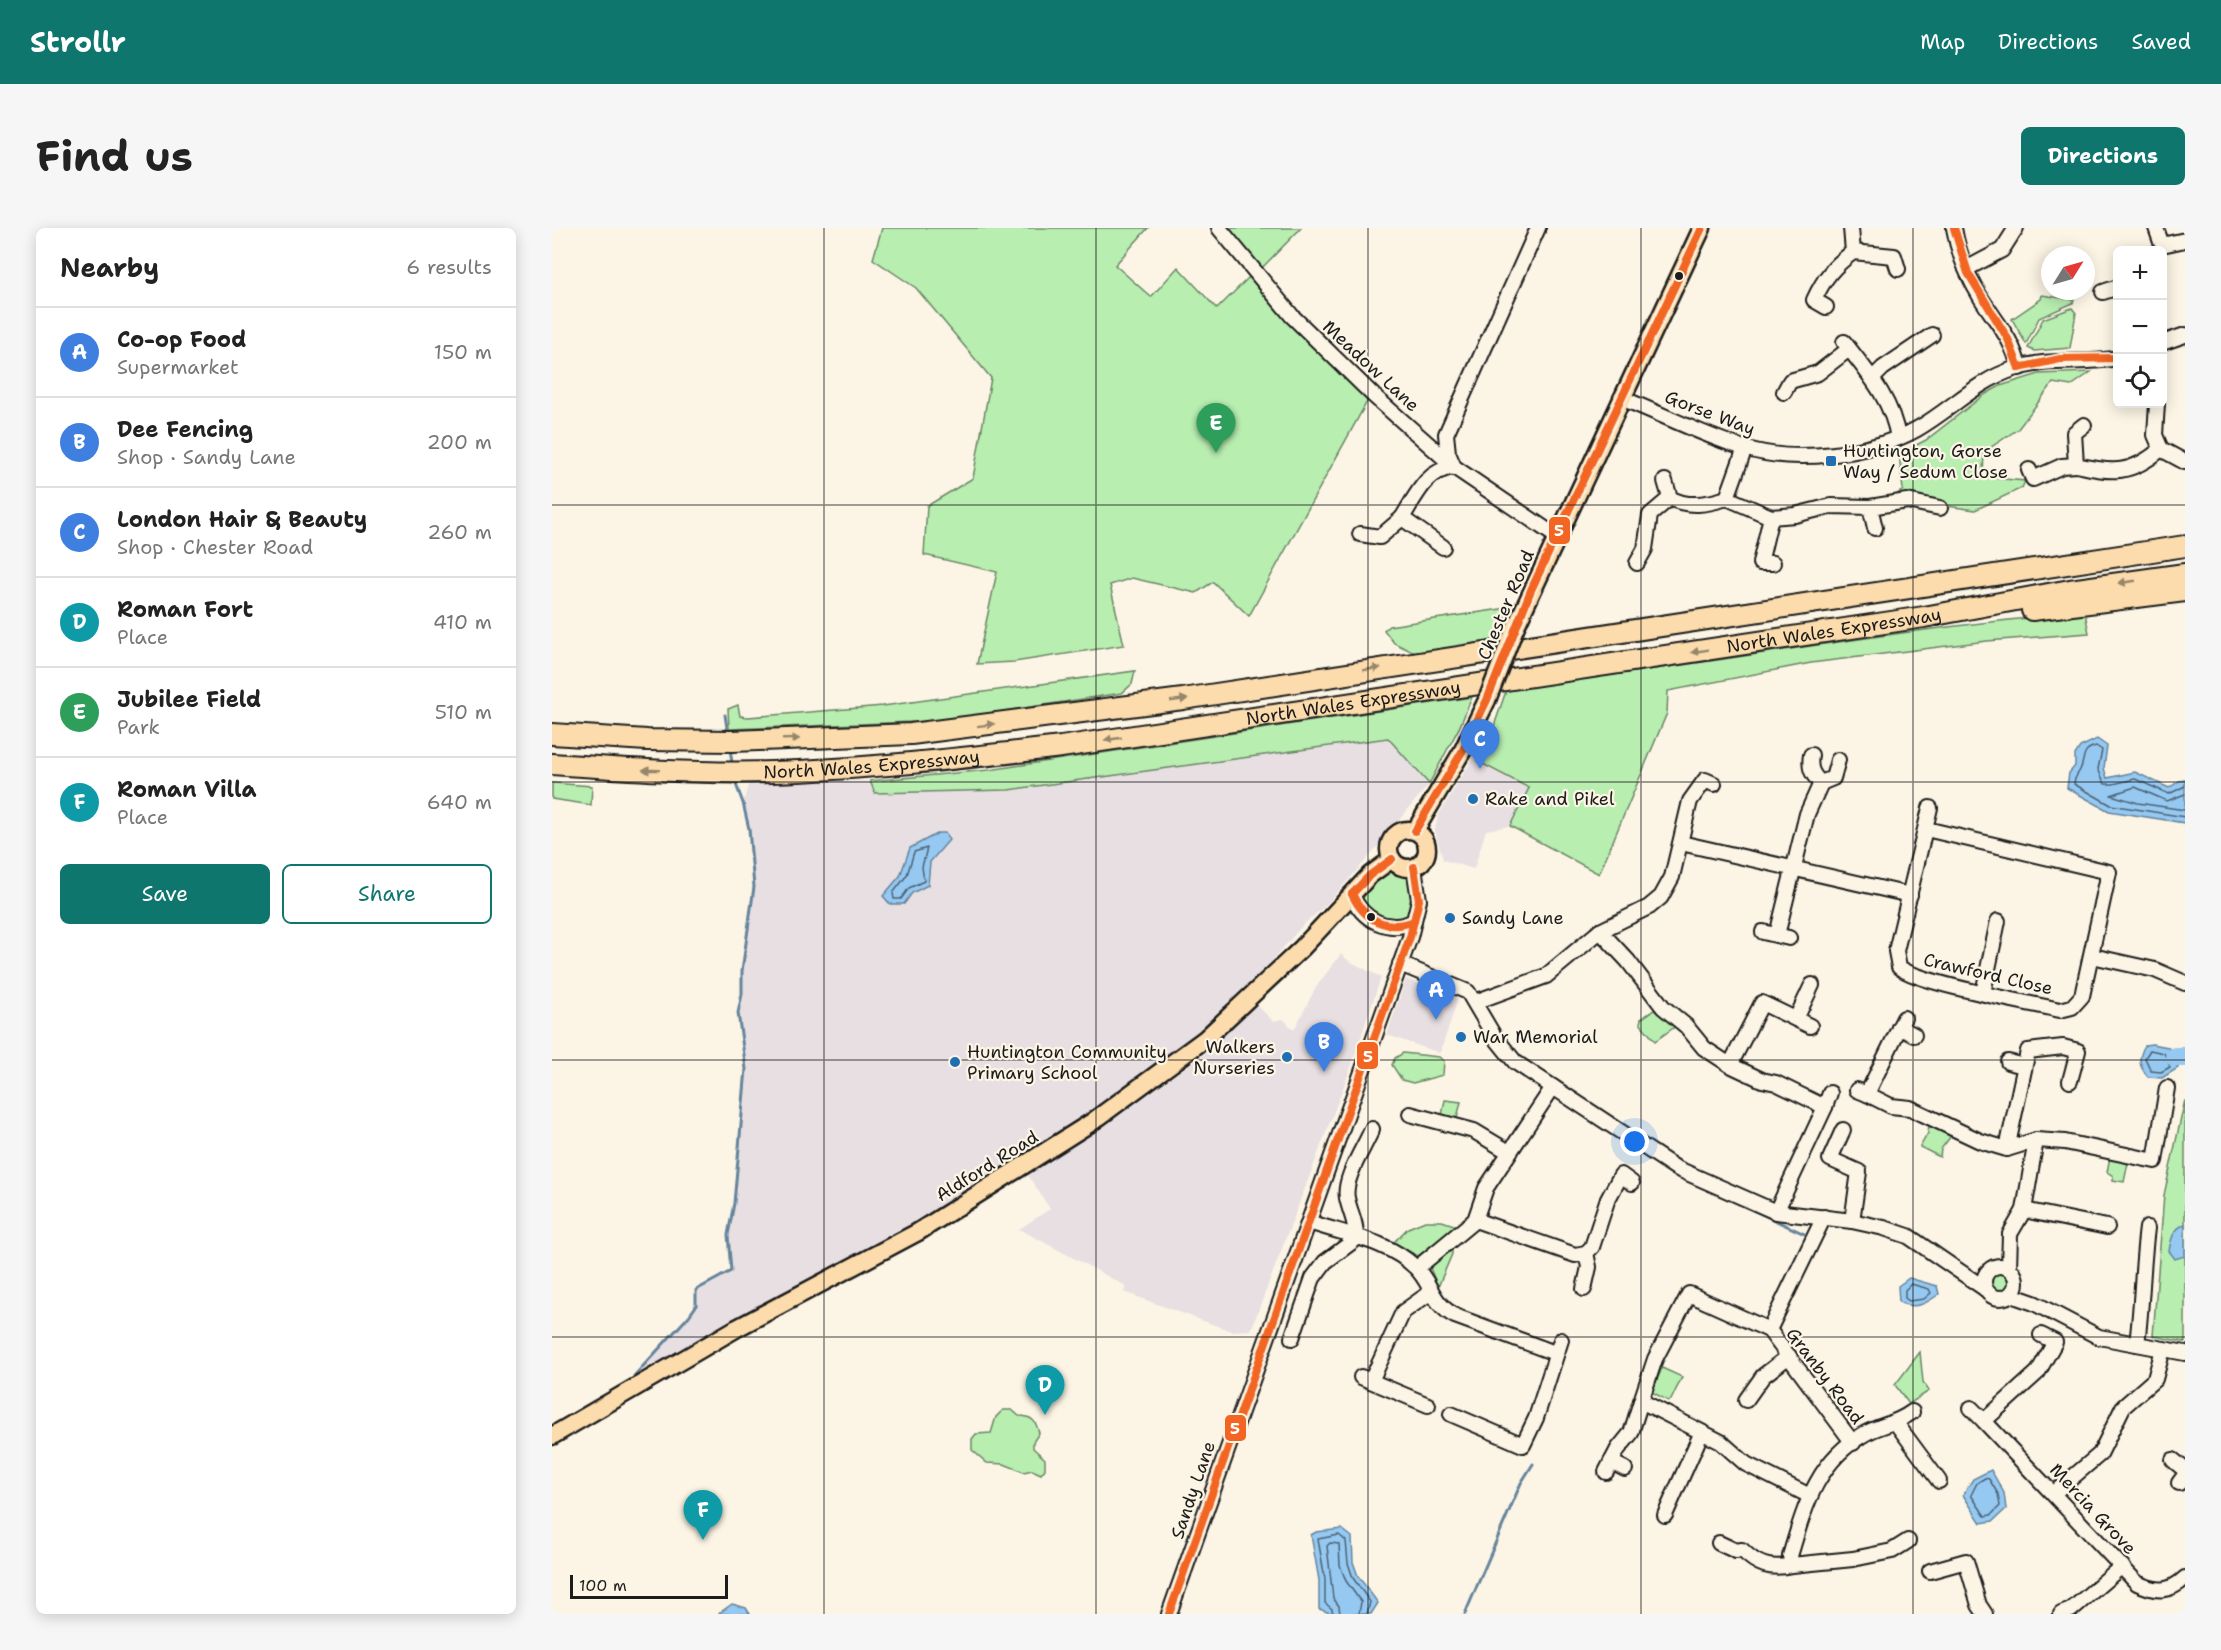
<!DOCTYPE html>
<meta charset="utf-8">
<style>
:root{--surface:#fff;--page:#f6f6f6;--text:#222;--muted:#767676;--line:#e0e0e0;--accent:#0f766e}
body{margin:0;font-family:"Shantell Sans",sans-serif;background:var(--page);color:var(--text)}
.controls{position:absolute;right:18px;top:18px;display:grid;overflow:hidden;border-radius:9px;box-shadow:0 3px 15px #0003}
.controls button{width:54px;height:54px;display:grid;place-items:center;padding:0;border:0;border-bottom:2px solid var(--line);background:var(--surface);color:var(--text);font:30px sans-serif}
.compass{position:absolute;left:1489px;top:18px;width:54px;height:54px;border-radius:50%;background:var(--surface);box-shadow:0 3px 15px #0003;rotate:53deg}
.scale{position:absolute;left:18px;bottom:15px;width:158px;box-sizing:border-box;padding-left:6px;border:3px solid #1c1c1c;border-top:0;font-size:16px;line-height:21px;white-space:nowrap;color:#1c1c1c;-webkit-text-stroke:4px #fcf5e5;paint-order:stroke}
.you{position:absolute;left:1083px;top:914px;width:21px;height:21px;margin:-15px;border:4px solid #fff;border-radius:50%;background:#1a73e8;box-shadow:0 0 0 9px #1a73e833}
.badge{display:grid;place-items:center;width:39px;height:39px;border-radius:50%;background:var(--accent);color:#fff;font-size:20px;font-weight:700}
.pin{position:absolute;translate:-50% -50px;filter:drop-shadow(0 2px 3px #0008)}
.pin::after{content:'';position:absolute;top:32px;width:21px;height:18px;background:inherit;clip-path:polygon(0 0,100% 0,50% 100%)}
.list{margin:0;padding:0;list-style:none}
h2{display:flex;justify-content:space-between;align-items:center;height:78px;margin:0;padding:0 24px;font-size:26px}
h2 small{font-size:20px;font-weight:400;color:var(--muted)}
.list li{display:grid;grid-template-columns:39px 1fr auto;gap:18px;align-items:center;box-sizing:border-box;height:90px;padding:0 24px;border-top:2px solid var(--line)}
.list b{display:block;font-size:22px;white-space:nowrap}
.list p{margin:0;font-size:20px;white-space:nowrap;color:var(--muted)}
.list em{font-size:20px;font-style:normal;color:var(--muted)}
.actions{display:flex;gap:12px;padding:18px 24px}
.actions a{flex:1;padding:14px 0;border:2px solid var(--accent);border-radius:9px;text-align:center;font-size:21px;color:var(--accent)}
.actions .main{background:var(--accent);color:#fff}
.icon{flex:none;width:33px;height:33px;fill:none;stroke:currentColor;stroke-width:2;stroke-linecap:round;stroke-linejoin:round}
.map{position:relative;flex:none;width:1633px;height:1386px;overflow:hidden;border-radius:9px}
header{display:flex;align-items:center;gap:36px;box-sizing:border-box;height:84px;padding:0 30px;background:var(--accent);color:#fff}
header strong{font-size:28px}
nav{display:flex;gap:33px;margin-inline-start:auto;font-size:21px}
.intro{display:flex;align-items:center;justify-content:space-between;box-sizing:border-box;height:144px;padding:0 36px}
h1{margin:0;font-size:42px}
.button{padding:15px 27px;border-radius:9px;background:var(--accent);color:#fff;font-size:21px;font-weight:700}
main{display:flex;gap:36px;padding:0 36px}
aside{flex:1;background:var(--surface);border-radius:9px;box-shadow:0 3px 15px #0003}
.map>svg:first-child{display:block}
</style>
<header>
<strong>Strollr</strong>
<nav><a>Map</a><a>Directions</a><a>Saved</a></nav>
</header>
<div class="intro"><h1>Find us</h1><a class="button">Directions</a></div>
<main>
<aside>
<h2>Nearby<small>6 results</small></h2>
<ul class="list">
<li><span class="badge" style="background:#3f7fe0">A</span><div><b>Co-op Food</b><p>Supermarket</p></div><em>150 m</em></li>
<li><span class="badge" style="background:#3f7fe0">B</span><div><b>Dee Fencing</b><p>Shop · Sandy Lane</p></div><em>200 m</em></li>
<li><span class="badge" style="background:#3f7fe0">C</span><div><b>London Hair &amp; Beauty</b><p>Shop · Chester Road</p></div><em>260 m</em></li>
<li><span class="badge" style="background:#0f9aa8">D</span><div><b>Roman Fort</b><p>Place</p></div><em>410 m</em></li>
<li><span class="badge" style="background:#2e9e5b">E</span><div><b>Jubilee Field</b><p>Park</p></div><em>510 m</em></li>
<li><span class="badge" style="background:#0f9aa8">F</span><div><b>Roman Villa</b><p>Place</p></div><em>640 m</em></li>
</ul>
<div class="actions"><a class="main">Save</a><a>Share</a></div>
</aside>
<div class="map">
<svg width="1633" height="1386" viewBox="0 0 1633 1386">
<rect width="100%" height="100%" fill="#fcf5e5"/>
<filter id="ink" filterUnits="userSpaceOnUse"><feTurbulence type="fractalNoise" baseFrequency=".0167" numOctaves="2"/><feDisplacementMap in="SourceGraphic" scale="12" xChannelSelector="R" yChannelSelector="G"/><feConvolveMatrix kernelMatrix="1 2 1 2 8 2 1 2 1" color-interpolation-filters="sRGB"/></filter>
<g filter="url(#ink)">
<!-- built -->
<g fill="#e7dfe2">
<path d="M836 510 877 556 814 632 774 677 751 697 690 767 622 826 530 890 356 1002 86 1151 82 1148 137 1088 144 1078V1062L179 1043 176 1007 182 975 194 841 186 785 190 766V743L202 659 197 601 191 575 197 554 318 553 323 565 456 562Z"/>
<path d="M921 530 977 560 958 598 934 602 922 641 891 632 883 602 886 588Z"/>
<path d="M789 726 797 733 829 749 799 839 699 1102 679 1103 572 1064 574 1058 467 1001 498 981 474 944 599 864 658 822 704 776 721 793 731 791 742 802 764 759Z"/>
<path d="M854 751 906 771 888 825 835 807Z"/>
</g>
<!-- green -->
<g fill="#b8eeb0" stroke="#6a8566" stroke-width="1.5">
<path d="M330 0H596L563 37 599 69 626 39 665 81 700 46 817 170 697 388 661 354 644 365 580 350 558 357 572 417 462 434 425 436 445 344 372 327 375 278 421 250 439 150 364 60 321 31Z"/>
<path d="M671 0H749L707 43Z"/>
<path d="M1490 67 1522 72 1521 75 1487 90 1474 116 1460 91 1489 71Z"/>
<path d="M1520 80 1524 85 1518 120 1482 123 1476 120 1491 91Z"/>
<path d="M1539 144 1519 158 1501 155 1466 201 1432 224 1431 249 1473 253 1470 260 1423 282 1339 270 1351 262 1347 226 1374 212 1432 167 1448 158 1487 146Z"/>
<path d="M956 380 945 412 863 425 842 415 832 402 837 398Z"/>
<path d="M1533 385 1537 405 1435 413 1259 435 1116 463 1115 485 1047 646 958 598 977 560 925 533 939 507 955 460C1148 439 1339 400 1533 385Z"/>
<path d="M583 443 580 456 570 465 386 493 177 501 176 481 186 477 188 488 196 489 331 478Z"/>
<path d="M920 469 908 498 877 556 836 510 456 562 323 565 318 553 437 542Z"/>
<path d="M0 555 40 558 39 577 0 571Z"/>
<path d="M840 642 854 646C862 660 864 678 854 692L832 693 808 674C810 660 828 648 840 642Z"/>
<path d="M1102 782 1124 798 1103 813 1088 795 1089 791Z"/>
<path d="M851 825 887 829 892 833 891 847 861 855 850 852 840 837 843 830Z"/>
<path d="M893 872 909 874 905 890 890 887Z"/>
<path d="M1633 872V1114L1601 1108 1612 967Z"/>
<path d="M1377 897 1399 908 1389 921 1388 929 1368 919 1376 905Z"/>
<path d="M1558 929 1576 935 1572 954 1561 952V948L1555 944Z"/>
<path d="M873 993H890L905 998 866 1028 841 1015 856 1000Z"/>
<path d="M900 1021V1026L886 1059 878 1040Z"/>
<circle cx="1448" cy="1054" r="9"/>
<path d="M1368 1124 1371 1154 1377 1163 1357 1176 1343 1157Z"/>
<path d="M1110 1140 1130 1149 1119 1172 1116 1173 1100 1164Z"/>
<path d="M451 1182H460L467 1188C480 1188 484 1193 487 1205L481 1214V1220L493 1231V1241L489 1246 480 1242 472 1244 452 1236 435 1235 420 1222V1211L424 1206 439 1205 444 1189Z"/>
</g>
<!-- water -->
<g fill="#95c9f2" stroke="#65849c" stroke-width="1.5">
<path d="M1545 511 1555 518 1552 540 1555 550 1583 544 1617 560 1627 553 1633 552V595L1557 583 1515 560 1517 545 1523 538V527L1528 519Z"/>
<path d="M386 605H393L397 612 378 634 376 657 360 665 352 676H338L331 668 348 648 358 620Z"/>
<path d="M1600 816 1616 819 1626 840 1610 850 1596 849C1586 837 1586 830 1593 817Z"/>
<path d="M1633 996V1028L1623 1031 1617 1023C1619 1011 1621 1001 1633 996Z"/>
<path d="M1357 1050 1385 1058 1387 1066C1374 1076 1363 1082 1347 1074L1346 1058Z"/>
<path d="M1439 1242 1452 1265 1454 1281 1441 1293 1429 1295 1411 1267 1421 1251Z"/>
<path d="M790 1301 800 1309 801 1334 806 1348 826 1375 819 1386H781L767 1381V1352L759 1307 764 1304Z"/>
<path d="M180 1376 194 1380 198 1386H166Z"/>
</g>
<g fill="none" stroke-linecap="round" stroke-linejoin="round">
<!-- shore -->
<g stroke="#4c6172" stroke-width="1.5">
<path d="M1633 558 1617 566 1583 551 1561 556H1553L1546 541 1550 522 1544 518C1528 522 1534 530 1528 542 1525 548 1522 549 1522 556L1559 577 1633 589"/>
<path d="M1633 566 1615 573 1583 559 1559 567 1586 575 1633 582"/>
<path d="M375 620 370 639 372 653 357 660 349 671H342L341 665 355 647 362 624Z"/>
<path d="M1598 822 1612 825 1618 839 1609 844 1599 843 1593 830Z"/>
<path d="M1359 1056 1377 1061 1379 1065 1372 1071 1357 1073 1353 1070V1062Z"/>
<path d="M1433 1250 1437 1251 1446 1266 1448 1278 1439 1287 1433 1288 1419 1267 1425 1255Z"/>
<path d="M781 1386 780 1381 773 1375V1351L766 1311 787 1307 794 1313 796 1335 801 1350 818 1374 815 1386"/>
<path d="M788 1386 787 1378 781 1370 775 1318 778 1315 787 1316 788 1337 794 1353 809 1374 807 1386"/>
</g>
<!-- stream -->
<g stroke="#65849c" stroke-width="3">
<path d="M173 487 176 506"/>
<path d="M178 519 180 536"/>
<path d="M1159 963 1257 1008"/>
<path d="M82 1148 137 1088 144 1078V1062L179 1043 176 1007 182 975 194 841 186 785 190 766V743L202 659 197 601 191 575 182 551"/>
<path d="M913 1386 969 1255 981 1236"/>
</g>
<!-- river -->
<path stroke="#95c9f2" stroke-width="20" d="M1623 829H1633"/>
<!-- minor casing -->
<g stroke="#1c1c1c" stroke-width="18">
<g id="minor">
<path d="M667 0 740 88 822 168 900 237"/>
<path d="M986 0 894 206 896 225 902 239 1005 309"/>
<path d="M1299 0 1301 24 1342 28 1346 41"/>
<path d="M1402 0C1406 24 1416 49 1429 70 1444 94 1461 111 1467 140"/>
<path d="M1604 0 1610 17 1633 12"/>
<path d="M1414 41 1450 22 1464 0"/>
<path d="M1551 64 1566 59"/>
<path d="M1274 79 1262 72C1272 50 1282 38 1301 24"/>
<path d="M1292 114C1315 144 1340 171 1346 210"/>
<path d="M1610 115 1633 107"/>
<path d="M1321 150 1331 140 1380 107"/>
<path d="M1232 164 1238 153 1266 145 1297 121"/>
<path d="M1069 170C1110 186 1150 207 1192 220 1244 236 1318 227 1365 201 1399 182 1424 153 1462 141 1499 129 1531 137 1566 130"/>
<path d="M1605 176 1603 207 1609 221 1633 234"/>
<path d="M1532 197 1522 205 1524 237C1561 245 1579 247 1609 221"/>
<path d="M1477 242 1481 251 1510 238 1524 237"/>
<path d="M1113 253 1118 270C1136 280 1156 276 1175 270L1193 220"/>
<path d="M1175 270 1219 289 1243 287 1279 278 1318 279 1323 300"/>
<path d="M1318 279 1355 273 1388 280"/>
<path d="M1219 289 1208 335H1221"/>
<path d="M808 306 828 309 850 290"/>
<path d="M891 319 850 290C864 268 874 242 902 239"/>
<path d="M1085 335 1093 321 1098 287 1118 270"/>
<path d="M1259 527C1257 539 1259 546 1269 555L1281 550 1286 532"/>
<path d="M1374 601 1557 644 1530 768 1520 779 1508 782C1477 775 1365 755 1347 739L1344 723 1378 580"/>
<path d="M1129 615 1358 667"/>
<path d="M800 666C809 692 837 706 862 693"/>
<path d="M1048 703 1076 733 1111 779 1134 798 1152 820 1178 837 1210 852 1224 855 1273 879 1224 984"/>
<path d="M1211 704 1237 710"/>
<path d="M1225 707 1255 586 1269 555"/>
<path d="M1540 728 1603 742 1633 755"/>
<path d="M848 736 916 764 942 808 963 834 1124 940 1224 984 1300 993 1332 1000 1356 1008 1432 1060"/>
<path d="M1431 765 1446 693"/>
<path d="M923 774 994 748 1048 703 1097 679 1109 669 1120 649 1138 573 1153 552 1162 556"/>
<path d="M1244 791 1260 757"/>
<path d="M1347 799 1362 807"/>
<path d="M1456 834 1472 838"/>
<path d="M1178 837 1210 775 1258 798"/>
<path d="M1305 862 1315 866 1352 790"/>
<path d="M1315 866 1339 878 1358 880 1428 913 1455 921 1484 912 1513 914 1603 933 1615 860"/>
<path d="M1273 879 1278 865"/>
<path d="M858 886 922 903 957 924"/>
<path d="M1291 902 1278 931 1307 944 1300 993"/>
<path d="M1455 921 1476 823 1511 819 1526 823 1518 853"/>
<path d="M1472 982 1555 999"/>
<path d="M923 992 1023 1027 1034 1025"/>
<path d="M757 994C791 1006 837 1013 863 1039 880 1055 879 1075 903 1088L1003 1125"/>
<circle cx="1448" cy="1054" r="16"/>
<path d="M865 1040 923 992 934 960 1001 859"/>
<path d="M1457 1040 1458 1006 1472 982 1484 912"/>
<path d="M1032 1061 1037 1039 1034 1025 1040 1019 1055 973 1069 947 1080 955"/>
<path d="M1459 1067 1482 1075 1547 1109 1633 1125"/>
<path d="M1217 1102 1272 989"/>
<path d="M1489 1107 1503 1114 1486 1144 1432 1193 1585 1355C1604 1364 1617 1365 1633 1350"/>
<path d="M740 1110 761 1050 773 1034 804 1011C805 995 798 985 795 970 791 950 813 919 820 901"/>
<path d="M1585 1116C1590 1077 1590 1039 1595 1000"/>
<path d="M809 1149 876 1177"/>
<path d="M819 1153 851 1084 879 1064"/>
<path d="M1194 1172 1211 1148 1237 1128"/>
<path d="M1419 1180 1432 1193"/>
<path d="M899 1186 971 1217 984 1190 1009 1112"/>
<path d="M1344 1195 1387 1253"/>
<path d="M1621 1232 1633 1242"/>
<path d="M1059 1234 1073 1241"/>
<path d="M1054 1244 1066 1221 1079 1205 1089 1173"/>
<path d="M1627 1255 1633 1247"/>
<path d="M1502 1265 1548 1226 1571 1179 1603 1151 1611 1121"/>
<path d="M1256 1267 1194 1236 1169 1214 1089 1173 1103 1131 1137 1066 1217 1102 1301 1215"/>
<path d="M1113 1287 1149 1206"/>
<path d="M1356 1313 1340 1323 1301 1331 1240 1337 1238 1328C1253 1278 1265 1232 1314 1205 1331 1196 1344 1196 1360 1184"/>
<path d="M1167 1315 1184 1323 1190 1322C1205 1337 1218 1342 1240 1337"/>
<path d="M1378 1343 1414 1333 1427 1377 1433 1386"/>
<path d="M617 1386 858 709 867 672 862 639"/>
<path d="M1509 1386 1519 1382 1570 1338"/>
</g>
</g>
<!-- major casing -->
<g stroke="#1c1c1c" stroke-width="21">
<g id="major">
<path d="M963 400 1150 0"/>
<circle cx="856" cy="621" r="19"/>
<path d="M863 603 911 522 935 472"/>
<path d="M0 1208 185 1100 366 1004 540 894 653 811 750 720 818 647 840 631"/>
</g>
</g>
<!-- highway casing -->
<g stroke="#1c1c1c" stroke-width="24">
<g id="highway">
<path d="M1480 382 1633 363"/>
<path d="M0 506 95 512 181 513 359 506 631 471 1633 318"/>
<path id="s1" d="M0 536C73 541 146 546 219 544 316 541 412 530 509 519L1372 389 1518 362 1633 346"/>
</g>
</g>
<!-- minor -->
<use href="#minor" stroke="#fcf5e5" stroke-width="14"/>
<!-- major -->
<use href="#major" stroke="#fcdcac" stroke-width="16"/>
<!-- highway -->
<use href="#highway" stroke="#fcdcac" stroke-width="20"/>
<!-- major-bridge casing -->
<g stroke="#1c1c1c" stroke-width="21" stroke-linecap="butt">
<path id="major-bridge" d="M935 472 963 400"/>
</g>
<!-- major-bridge -->
<use href="#major-bridge" stroke="#fcdcac" stroke-width="16"/>
<!-- bus-1 casing -->
<g stroke="#fcf5e5" stroke-width="12">
<g id="bus-1">
<path d="M1402 0 1416 45 1456 111 1467 140"/>
<path d="M1467 140 1508 131 1566 130"/>
<path d="M863 603 911 522 935 472 979 362 1150 0"/>
<path d="M800 666C812 692 835 704 862 693"/>
<path d="M800 666 818 647 840 631"/>
<path d="M617 1386 858 709 867 672 862 639"/>
</g>
</g>
<!-- bus-1 -->
<use href="#bus-1" stroke="#f26522" stroke-width="8"/>
</g>
<!-- one-way arrows -->
<defs><path id="oneway-solid" d="M-6-.8H1V-3.2L6.5 0L1 3.2V.8H-6Z" transform="scale(1.5)"/></defs>
<g fill="#97866b">
<use href="#oneway-solid" transform="translate(1575 354) rotate(172)"/>
<use href="#oneway-solid" transform="translate(1148 423) rotate(171)"/>
<use href="#oneway-solid" transform="translate(820 441) rotate(-8)"/>
<use href="#oneway-solid" transform="translate(627 472) rotate(-8)"/>
<use href="#oneway-solid" transform="translate(434 497) rotate(-7)"/>
<use href="#oneway-solid" transform="translate(239 511) rotate(-2)"/>
<use href="#oneway-solid" transform="translate(561 511) rotate(172)"/>
<use href="#oneway-solid" transform="translate(99 542) rotate(-179)"/>
</g>
</g>
<!-- grid -->
<path fill="none" stroke="#1c1c1c" stroke-width="1.5" stroke-opacity="0.55" d="M272 0V1386M544 0V1386M816 0V1386M1089 0V1386M1361 0V1386M0 277H1633M0 554H1633M0 832H1633M0 1109H1633"/>
<!-- markers -->
<g fill="#1c1c1c" stroke="#fcf5e5" stroke-width="2">
<circle cx="1127" cy="48" r="5"/>
<circle cx="819" cy="689" r="5"/>
</g>
<g fill="#1f6fb2" stroke="#fcf5e5" stroke-width="2">
<rect x="1273" y="227" width="12" height="12" rx="3"/>
<circle cx="921" cy="571" r="6"/>
<circle cx="898" cy="690" r="6"/>
<circle cx="909" cy="809" r="6"/>
<circle cx="735" cy="829" r="6"/>
<circle cx="403" cy="834" r="6"/>
</g>
<g text-anchor="middle" dominant-baseline="central" stroke-width="4.5" stroke-linejoin="round" paint-order="stroke">
<!-- street labels -->
<g font-size="18" fill="#1c1c1c" stroke="#fcf5e5">
<text transform="translate(819 138) rotate(43)">Meadow Lane</text>
<text transform="translate(1158 185) rotate(21)">Gorse Way</text>
<text transform="translate(954 377) rotate(-67)">Chester Road</text>
<text stroke="none"><textPath href="#s1" startOffset="1292">North Wales Expressway</textPath></text>
<text stroke="none"><textPath href="#s1" startOffset="806">North Wales Expressway</textPath></text>
<text stroke="none"><textPath href="#s1" startOffset="320">North Wales Expressway</textPath></text>
<text transform="translate(1436 746) rotate(13)">Crawford Close</text>
<text transform="translate(435 938) rotate(-32)">Aldford Road</text>
<text transform="translate(1273 1148) rotate(53)">Granby Road</text>
<text transform="translate(641 1262) rotate(-71)">Sandy Lane</text>
<text transform="translate(1541 1281) rotate(47)">Mercia Grove</text>
</g>
<!-- poi labels -->
<g font-size="18" fill="#1c1c1c" stroke="#fcf5e5" text-anchor="start">
<text x="1291" y="223">Huntington, Gorse<tspan x="1291" dy="21">Way / Sedum Close</tspan></text>
<text x="933" y="571">Rake and Pikel</text>
<text x="910" y="690">Sandy Lane</text>
<text x="921" y="809">War Memorial</text>
<text x="723" y="819" text-anchor="end">Walkers<tspan x="723" dy="21">Nurseries</tspan></text>
<text x="415" y="824">Huntington Community<tspan x="415" dy="21">Primary School</tspan></text>
</g>
</g>
<g stroke="#fcf5e5" stroke-width="2">
<rect x="996" y="288" width="23" height="29" rx="6" fill="#f26522"/>
<rect x="804" y="813" width="23" height="29" rx="6" fill="#f26522"/>
<rect x="672" y="1186" width="23" height="28" rx="6" fill="#f26522"/>
</g>
<g font-size="16" text-anchor="middle" font-weight="bold" fill="#fff">
<text x="1007" y="308">5</text>
<text x="816" y="834">5</text>
<text x="683" y="1206">5</text>
</g>
</svg>
<div class="controls">
<button>+</button>
<button>−</button>
<button><svg class="icon" aria-label="locate" viewBox="0 0 24 24"><circle cx="12" cy="12" r="6"/><path d="M12 2v4M12 18v4M2 12h4M18 12h4"/></svg></button>
</div>
<svg class="compass" viewBox="-18 -18 36 36"><path d="M0-13l5 13h-10z" fill="#e53935"/><path d="M0 13l5-13h-10z" fill="#767676"/></svg>
<div class="scale">100 m</div>
<div class="you"></div>
<div class="pin badge" style="left:884px;top:792px;background:#3f7fe0">A</div>
<div class="pin badge" style="left:772px;top:844px;background:#3f7fe0">B</div>
<div class="pin badge" style="left:928px;top:541px;background:#3f7fe0">C</div>
<div class="pin badge" style="left:493px;top:1187px;background:#0f9aa8">D</div>
<div class="pin badge" style="left:664px;top:225px;background:#2e9e5b">E</div>
<div class="pin badge" style="left:151px;top:1312px;background:#0f9aa8">F</div>
</div>
</main>
